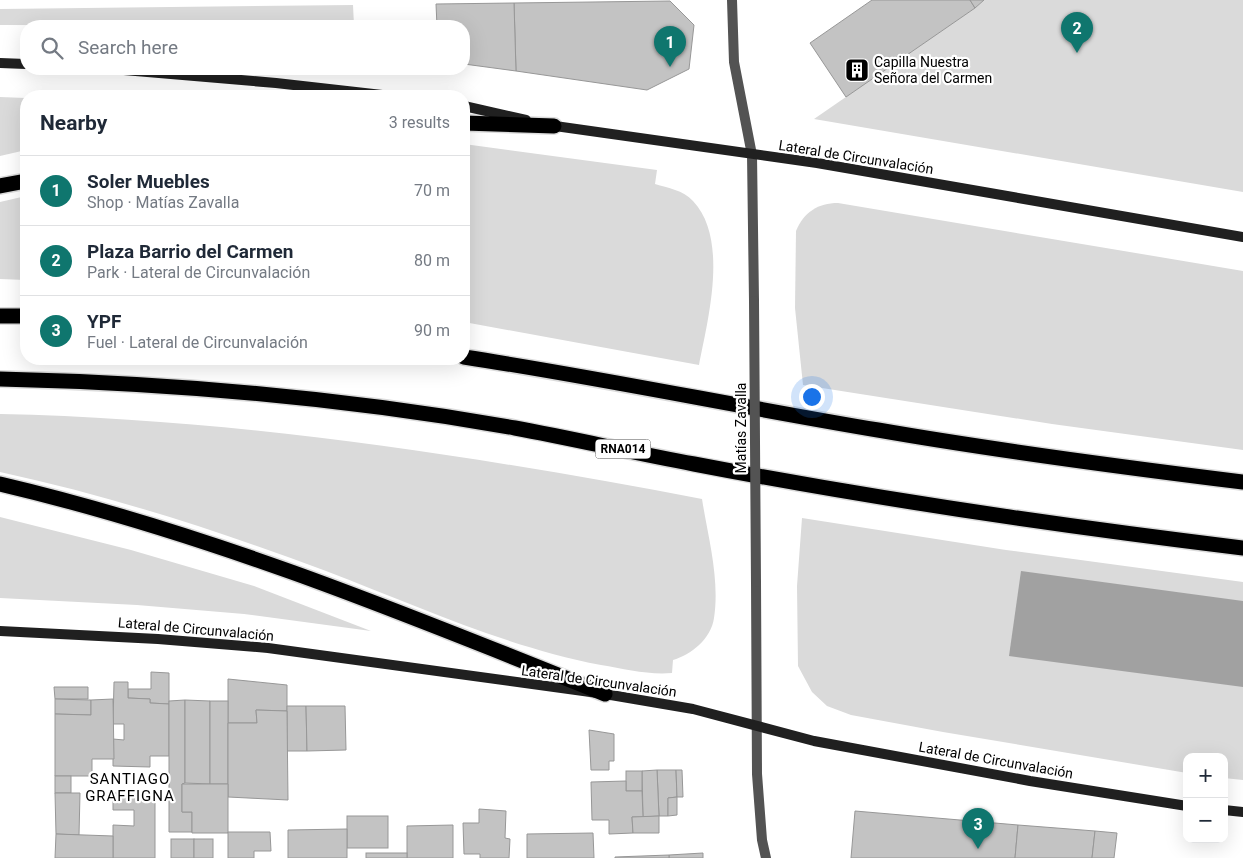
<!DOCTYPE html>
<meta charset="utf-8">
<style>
:root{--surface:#fff;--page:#f6f6f7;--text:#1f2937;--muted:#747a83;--line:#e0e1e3;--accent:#0f766e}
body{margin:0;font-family:Roboto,sans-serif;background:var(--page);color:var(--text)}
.controls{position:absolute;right:15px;bottom:15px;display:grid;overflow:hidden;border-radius:10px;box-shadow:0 5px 20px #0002}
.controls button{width:45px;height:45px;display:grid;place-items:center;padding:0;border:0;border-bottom:1px solid var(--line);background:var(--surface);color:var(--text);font:25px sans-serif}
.you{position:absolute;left:811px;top:396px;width:18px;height:18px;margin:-12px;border:4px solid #fff;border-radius:50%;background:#1a73e8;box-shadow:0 0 0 8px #1a73e833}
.badge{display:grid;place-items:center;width:32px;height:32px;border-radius:50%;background:var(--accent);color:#fff;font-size:16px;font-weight:700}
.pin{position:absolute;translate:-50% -41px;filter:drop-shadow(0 1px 2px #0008)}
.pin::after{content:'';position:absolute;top:26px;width:18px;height:15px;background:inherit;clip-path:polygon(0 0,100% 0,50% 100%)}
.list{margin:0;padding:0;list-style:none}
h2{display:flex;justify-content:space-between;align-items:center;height:65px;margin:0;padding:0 20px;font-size:21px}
h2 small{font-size:16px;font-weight:400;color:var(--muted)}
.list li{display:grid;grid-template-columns:32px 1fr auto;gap:15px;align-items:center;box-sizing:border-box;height:70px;padding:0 20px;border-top:1px solid var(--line)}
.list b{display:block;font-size:19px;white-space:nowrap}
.list p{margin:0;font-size:16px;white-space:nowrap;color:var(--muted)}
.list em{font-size:16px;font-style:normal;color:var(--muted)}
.icon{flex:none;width:28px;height:28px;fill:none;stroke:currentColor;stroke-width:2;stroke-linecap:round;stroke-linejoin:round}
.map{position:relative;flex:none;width:1243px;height:858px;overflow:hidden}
.search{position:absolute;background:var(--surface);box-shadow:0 5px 20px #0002;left:20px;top:20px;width:450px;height:55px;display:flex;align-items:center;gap:12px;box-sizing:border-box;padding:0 18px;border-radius:20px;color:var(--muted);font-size:19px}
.panel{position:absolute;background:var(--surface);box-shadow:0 5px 20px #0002;left:20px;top:90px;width:450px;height:275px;border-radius:20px}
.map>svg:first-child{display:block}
</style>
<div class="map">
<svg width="1243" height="858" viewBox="0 0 1243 858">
<rect width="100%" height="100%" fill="#fff"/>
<!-- green -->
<g fill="#dadada">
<path d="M984 0H1243V192L814 119 975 8Z"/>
<path d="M353 5 354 26 0 25V9Z"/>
<path d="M0 97 26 98V150L0 156Z"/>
<path d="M464 144 657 170 655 184C668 188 683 190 693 201 729 239 708 319 699 365L464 322Z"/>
<path d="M26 196V280L0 279V202Z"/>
<path d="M838 203 1243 271V450L1052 424 803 385 795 308 796 231C804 212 818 203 838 203Z"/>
<path d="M0 414C237 419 470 455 702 499 708 537 720 579 714 618 711 639 691 655 673 660L672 673C648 675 625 669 601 665 503 646 418 606 326 571 219 531 111 496 0 472Z"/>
<path d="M0 517 131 550 254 586 371 631 244 614 137 605 0 598Z"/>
<path d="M802 518 1006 550 1243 582V780L1224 778V757H1187V773L943 732 851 715 827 706 812 692 798 666 797 586Z"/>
</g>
<!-- water -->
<path fill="#a1a1a1" d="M1021 571 1243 601V687L1009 656Z"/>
<!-- building -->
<g fill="#c3c3c3" stroke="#979797">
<path d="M872 0H970L975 8 846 97 810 43Z"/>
<path d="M970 0H984L975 8Z"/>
<path d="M670 1 694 25 689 69 647 90 516 71 514 3Z"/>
<path d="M514 3 516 71 464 64V26H437L436 4Z"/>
<path d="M151 672 169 673V704L150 703V699L128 698V689H151Z"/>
<path d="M228 679 287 685V711L256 710 257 723H228Z"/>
<path d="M114 682H128V698L150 699V703L169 704V756H150V767L113 766V739L124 740V724H113Z"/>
<path d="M54 687H88V699H55Z"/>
<path d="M55 699 91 700V715L55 714Z"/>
<path d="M113 699 114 759H92V776H55V714L91 715V700Z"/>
<path d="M185 700V783L182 784V812H192V832H169V701Z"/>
<path d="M185 700 210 701V784L185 783Z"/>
<rect x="210" y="701" width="18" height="83"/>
<path d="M287 706H306L307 751H287Z"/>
<path d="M306 706H345L346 750 307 751Z"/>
<path d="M256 710 287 711 288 800 228 797V723H257Z"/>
<path d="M589 730 614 734V761H609V770H591Z"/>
<path d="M657 770H676L677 797 668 798V816H659Z"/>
<path d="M657 770 659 816 643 817 642 771Z"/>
<path d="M676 770H682L683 797H677Z"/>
<rect x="626" y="771" width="16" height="20"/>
<rect x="55" y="776" width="16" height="17"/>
<path d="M626 781V791H642L643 817H632L633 833 609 834V820H592L591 782Z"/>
<path d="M182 784H228V833H192V812H182Z"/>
<path d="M55 793H80L79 835 56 834Z"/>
<path d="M113 793 155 794V858H113V825L134 826V810H113Z"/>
<path d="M677 797V815L668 816V798Z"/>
<path d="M479 809 506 811 505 838 510 839 509 858H480V854H464L463 823H479Z"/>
<path d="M855 811 1018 825 1015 858H851Z"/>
<rect x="347" y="816" width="41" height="32"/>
<path d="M659 816V833H633L632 817Z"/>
<path d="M453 825V858H407V826Z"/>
<path d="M1018 825 1095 831 1092 858H1015Z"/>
<path d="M347 829V858H288V830Z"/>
<path d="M1095 831 1117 833 1114 858H1092Z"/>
<path d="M228 832H270L271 851H254V858H228Z"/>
<path d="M593 833 594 858H527V834Z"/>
<path d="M56 834 113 836V858H55Z"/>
<rect x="171" y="839" width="23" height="19"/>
<rect x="194" y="839" width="19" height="19"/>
<rect x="366" y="853" width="41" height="5"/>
<path d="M703 853V858H669V855Z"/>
<path d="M669 855V858H615V857Z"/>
</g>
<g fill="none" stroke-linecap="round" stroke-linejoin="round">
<!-- highway casing -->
<g stroke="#dbdbdb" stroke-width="18">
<g id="highway">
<path d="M464 123 554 126"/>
<path d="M0 186 26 181"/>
<path d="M0 316H26"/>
<path d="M464 357C602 378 740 407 878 430 999 451 1121 467 1243 482"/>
<path d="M0 379C170 383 347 398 515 428 575 439 634 453 694 464 876 499 1060 526 1243 548"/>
<path d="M0 484C209 533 406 614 605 694"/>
</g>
</g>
<!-- street -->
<g stroke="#535353" stroke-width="10">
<path d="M732 0 734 62 752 155 754 301"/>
<path d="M756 582 757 774 762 840 766 858"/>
</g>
<!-- secondary -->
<g stroke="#202020" stroke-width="10">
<path d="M0 63 26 64"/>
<path d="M112 69 276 83 391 96"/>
<path d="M464 106 526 120"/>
<path d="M548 125 817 163 1243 237"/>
<path d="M0 631 158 639 268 648 605 694 693 709 814 741 1030 781 1187 806"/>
<path d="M1224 810 1243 812"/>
</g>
<!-- highway -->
<use href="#highway" stroke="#000" stroke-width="15"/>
<!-- street-bridge -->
<path stroke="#535353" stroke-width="10" d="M754 301 756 582"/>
</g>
<!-- icons -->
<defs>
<g id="building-square" transform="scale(1.25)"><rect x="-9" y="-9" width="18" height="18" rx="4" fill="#000" stroke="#fff"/><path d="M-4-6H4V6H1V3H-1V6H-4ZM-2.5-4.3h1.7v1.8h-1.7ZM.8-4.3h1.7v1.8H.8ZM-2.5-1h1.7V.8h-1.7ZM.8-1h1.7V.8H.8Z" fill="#fff"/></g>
</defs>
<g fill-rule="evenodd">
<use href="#building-square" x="857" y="70"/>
</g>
<g text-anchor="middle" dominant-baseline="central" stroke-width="4.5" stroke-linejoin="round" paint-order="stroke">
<!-- shield labels -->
<rect fill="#fff" stroke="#4c4c4c" stroke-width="1" x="595.5" y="439.5" width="55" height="19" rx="4"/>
<g font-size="12" font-weight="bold" fill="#000">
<text x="623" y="449">RNA014</text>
</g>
<!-- poi labels -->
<g font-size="14" fill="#000" stroke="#fff" text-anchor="start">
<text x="874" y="62">Capilla Nuestra<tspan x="874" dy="16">Señora del Carmen</tspan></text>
</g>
<!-- street labels -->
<g font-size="14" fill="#000" stroke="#fff">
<text transform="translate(856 157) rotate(9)">Lateral de Circunvalación</text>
<text transform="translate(741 428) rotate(-90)">Matías Zavalla</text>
<text transform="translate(196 629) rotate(5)">Lateral de Circunvalación</text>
<text transform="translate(599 681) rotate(8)">Lateral de Circunvalación</text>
<text transform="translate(996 760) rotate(10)">Lateral de Circunvalación</text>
</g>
<!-- neighbourhood labels -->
<g font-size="15" letter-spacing="1" fill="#000" stroke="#fff">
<text x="130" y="779">SANTIAGO<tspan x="130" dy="17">GRAFFIGNA</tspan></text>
</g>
</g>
</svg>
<div class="controls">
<button>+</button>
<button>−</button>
</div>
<div class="you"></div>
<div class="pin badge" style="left:670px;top:67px">1</div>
<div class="pin badge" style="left:1077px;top:53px">2</div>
<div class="pin badge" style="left:978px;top:849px">3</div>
<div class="search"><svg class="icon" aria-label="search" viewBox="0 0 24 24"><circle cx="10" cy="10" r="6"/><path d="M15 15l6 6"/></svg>Search here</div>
<section class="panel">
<h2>Nearby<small>3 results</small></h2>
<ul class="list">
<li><span class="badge">1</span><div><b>Soler Muebles</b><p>Shop · Matías Zavalla</p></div><em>70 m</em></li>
<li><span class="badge">2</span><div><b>Plaza Barrio del Carmen</b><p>Park · Lateral de Circunvalación</p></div><em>80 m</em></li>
<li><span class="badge">3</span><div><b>YPF</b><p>Fuel · Lateral de Circunvalación</p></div><em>90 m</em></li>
</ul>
</section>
</div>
